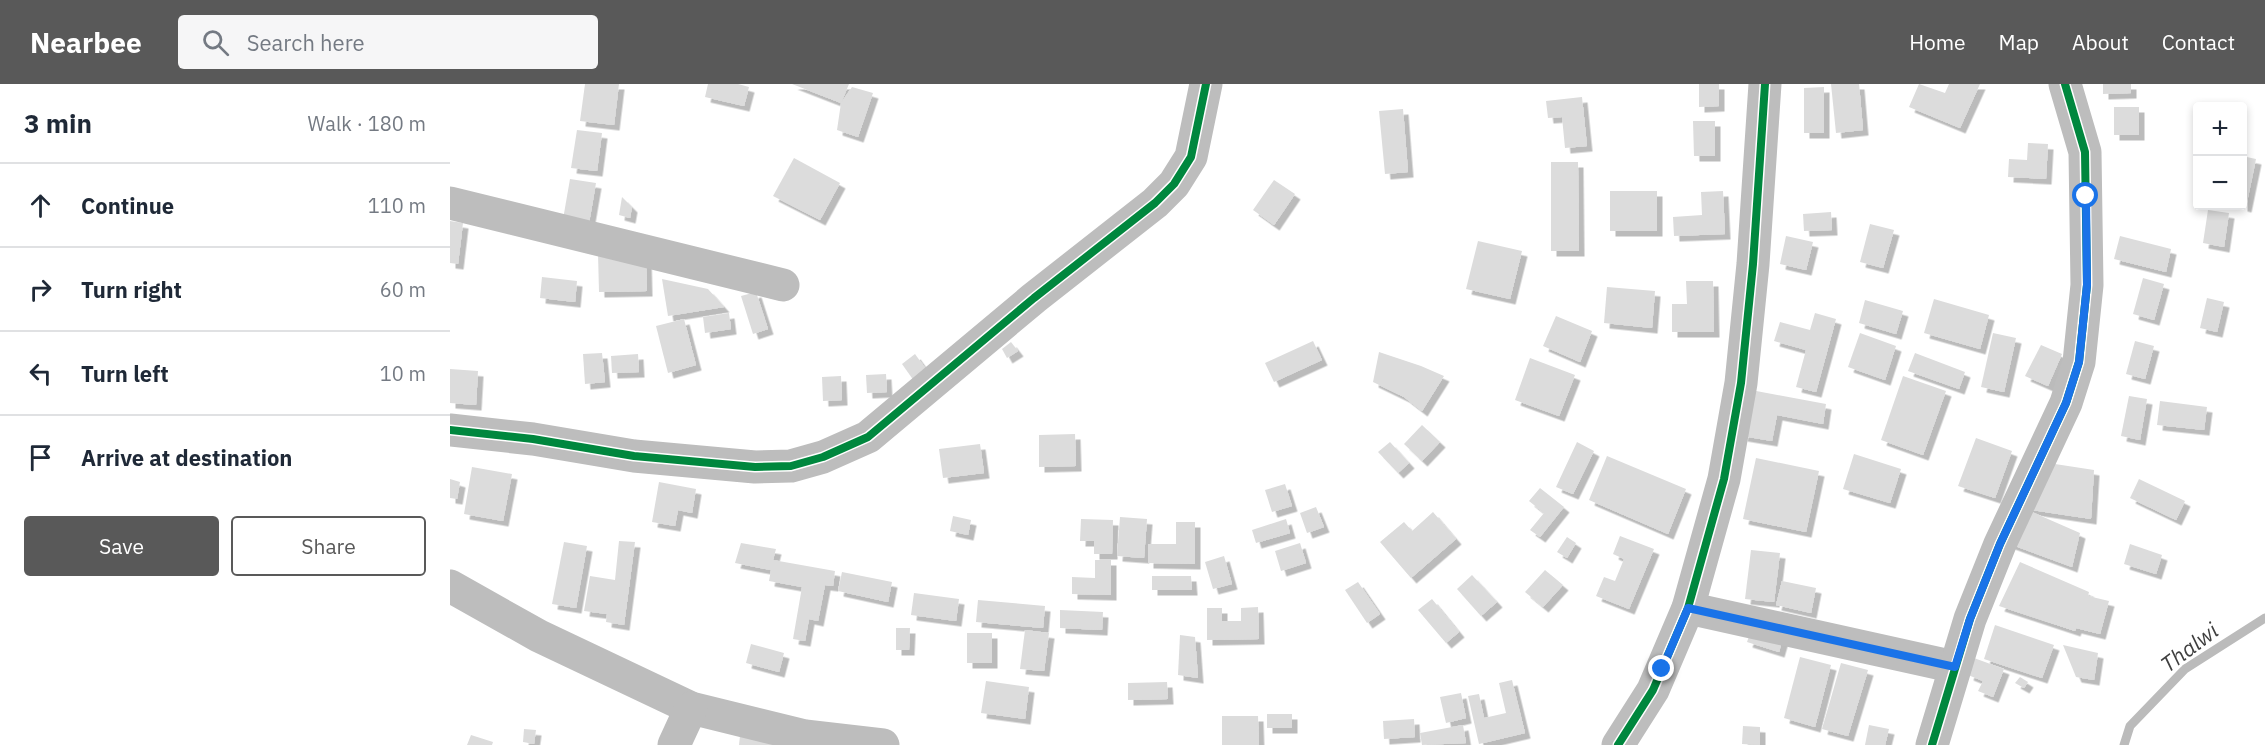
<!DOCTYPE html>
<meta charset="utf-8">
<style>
:root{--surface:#fff;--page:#f6f6f7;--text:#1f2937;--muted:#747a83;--line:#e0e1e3;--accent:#595959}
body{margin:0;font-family:"IBM Plex Sans",sans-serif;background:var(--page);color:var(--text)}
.controls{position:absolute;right:18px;top:18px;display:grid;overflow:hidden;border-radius:6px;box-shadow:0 3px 9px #0003}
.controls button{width:54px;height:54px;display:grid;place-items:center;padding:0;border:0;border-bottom:2px solid var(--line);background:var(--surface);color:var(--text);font:30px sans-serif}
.stop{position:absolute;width:18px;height:18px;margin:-14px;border:4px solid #1a73e8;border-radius:50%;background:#fff}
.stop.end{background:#1a73e8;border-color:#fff;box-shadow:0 2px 6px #0008}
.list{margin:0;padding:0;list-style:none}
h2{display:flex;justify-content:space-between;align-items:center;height:78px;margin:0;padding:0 24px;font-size:26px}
h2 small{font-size:20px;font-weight:400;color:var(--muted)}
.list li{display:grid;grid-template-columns:39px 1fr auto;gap:18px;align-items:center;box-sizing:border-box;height:84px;padding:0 24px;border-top:2px solid var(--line)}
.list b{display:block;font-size:22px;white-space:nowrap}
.list em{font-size:20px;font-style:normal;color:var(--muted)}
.actions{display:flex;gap:12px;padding:18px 24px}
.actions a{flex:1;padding:14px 0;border:2px solid var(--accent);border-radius:6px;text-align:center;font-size:21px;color:var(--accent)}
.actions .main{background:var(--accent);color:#fff}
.icon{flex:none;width:33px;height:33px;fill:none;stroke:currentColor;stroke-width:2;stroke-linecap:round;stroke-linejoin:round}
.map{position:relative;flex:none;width:1815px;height:661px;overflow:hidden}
header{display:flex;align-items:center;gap:36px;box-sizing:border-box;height:84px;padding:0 30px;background:var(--accent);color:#fff}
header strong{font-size:28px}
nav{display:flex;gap:33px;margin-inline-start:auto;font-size:21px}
.search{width:420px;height:54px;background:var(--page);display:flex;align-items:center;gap:15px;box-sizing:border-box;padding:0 21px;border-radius:6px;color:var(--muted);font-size:22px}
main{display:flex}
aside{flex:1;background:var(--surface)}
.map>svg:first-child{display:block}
</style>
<header>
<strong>Nearbee</strong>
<div class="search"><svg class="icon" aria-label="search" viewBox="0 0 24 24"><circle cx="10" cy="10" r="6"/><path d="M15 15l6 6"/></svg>Search here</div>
<nav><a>Home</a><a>Map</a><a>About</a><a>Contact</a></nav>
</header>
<main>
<aside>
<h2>3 min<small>Walk · 180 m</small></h2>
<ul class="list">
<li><svg class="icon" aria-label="ahead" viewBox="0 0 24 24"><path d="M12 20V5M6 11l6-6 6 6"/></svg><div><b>Continue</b></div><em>110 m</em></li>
<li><svg class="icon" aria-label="right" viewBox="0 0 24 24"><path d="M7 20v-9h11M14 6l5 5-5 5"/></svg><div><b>Turn right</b></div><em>60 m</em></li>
<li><svg class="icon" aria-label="left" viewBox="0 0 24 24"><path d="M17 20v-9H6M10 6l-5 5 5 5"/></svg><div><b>Turn left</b></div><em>10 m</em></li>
<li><svg class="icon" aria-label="arrive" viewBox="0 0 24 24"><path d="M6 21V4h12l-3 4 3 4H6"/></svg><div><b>Arrive at destination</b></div></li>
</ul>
<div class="actions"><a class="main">Save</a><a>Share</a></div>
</aside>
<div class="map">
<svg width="1815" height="661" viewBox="0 0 1815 661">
<defs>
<filter id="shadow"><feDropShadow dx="5.5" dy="5.5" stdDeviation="0" flood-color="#0004"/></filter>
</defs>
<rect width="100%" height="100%" fill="#fff"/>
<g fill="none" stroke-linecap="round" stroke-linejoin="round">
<!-- stream -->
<path stroke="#bbb" stroke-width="9" d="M1674 661 1680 642 1735 585 1815 534"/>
</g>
<!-- building -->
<g fill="#dcdcdc" filter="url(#shadow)">
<path d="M135 0H169L164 41 130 37Z"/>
<path d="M258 0H288L299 3 294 22 255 13Z"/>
<path d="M342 0H399L391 19 402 3 423 9 408 53 387 46 391 19Z"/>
<path d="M1249 0H1269V22L1249 23Z"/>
<path d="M1381 0H1409L1413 46 1386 49Z"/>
<path d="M1469 0 1495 9 1499 0H1530L1510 44 1459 23Z"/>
<path d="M1653 0H1681V9L1653 10Z"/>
<path d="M1374 3V49H1354V4Z"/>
<path d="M1132 13 1137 62 1115 64 1112 33 1098 34 1096 17Z"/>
<rect x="1664" y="23" width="25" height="28"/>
<path d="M953 25 958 88 935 90 929 27Z"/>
<path d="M1243 37H1265V72H1244Z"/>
<path d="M127 46 152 49 147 87 121 84Z"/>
<path d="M1578 59 1598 60 1596 95 1558 93 1559 75 1577 76Z"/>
<path d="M1792 72 1806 75 1796 123 1792 122Z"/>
<path d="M344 74 390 99 370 136 323 112Z"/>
<path d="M1101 78H1128L1129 167H1101Z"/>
<path d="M120 95 146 99 138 145 112 141Z"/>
<path d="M824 96 845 110 824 141 803 126Z"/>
<rect x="1160" y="107" width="47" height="40"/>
<path d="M1273 107 1275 150 1224 152 1223 133 1252 131 1251 108Z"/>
<path d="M172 113 182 123 180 134 169 131Z"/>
<path d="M1758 126 1779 129 1774 163 1753 159Z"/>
<path d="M1381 128 1382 146 1354 147 1353 130Z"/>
<path d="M0 137 13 139 8 180 0 179Z"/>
<path d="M1420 140 1444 146 1433 184 1410 178Z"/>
<path d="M1336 152 1363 158 1356 186 1330 180Z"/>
<path d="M1670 152 1721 165 1716 188 1664 175Z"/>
<path d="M1028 157 1072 167 1060 215 1016 205Z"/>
<path d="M196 168 197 207 149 208 148 169Z"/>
<path d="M92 193 127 197 125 218 90 214Z"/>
<path d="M1693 194 1714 200 1704 236 1683 230Z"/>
<path d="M212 195 258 205 274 223 218 232Z"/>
<path d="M1236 197H1263L1264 248H1222V220H1237Z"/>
<path d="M1157 203 1205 207 1202 244 1154 239Z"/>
<path d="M306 208 318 245 303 250 291 212Z"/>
<path d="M1757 214 1774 218 1767 248 1750 244Z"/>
<path d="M1484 215 1539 231 1530 265 1474 249Z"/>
<path d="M1415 216 1453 227 1446 250 1409 239Z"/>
<path d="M279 229 281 245 255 249 253 233Z"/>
<path d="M1365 229 1386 235 1366 308 1346 303 1356 266 1324 257 1330 238 1360 246Z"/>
<path d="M1106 232 1142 247 1130 278 1093 262Z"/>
<path d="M234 235 246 281 218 289 206 242Z"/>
<path d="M1410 249 1446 262 1435 296 1398 283Z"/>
<path d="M1543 249 1566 254 1554 308 1531 303Z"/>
<path d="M863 257 872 276 824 298 815 279Z"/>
<path d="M1685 257 1704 262 1695 295 1676 290Z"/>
<path d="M561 258 568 267 557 274 552 265Z"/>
<path d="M1591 261 1612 270 1598 302 1575 292Z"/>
<path d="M929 268 971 282 994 292 972 327 954 313 923 298Z"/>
<path d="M152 269 155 298 135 300 133 270Z"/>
<path d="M1465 269 1515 288 1509 305 1458 287Z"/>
<path d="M188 270 189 288 162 289 161 272Z"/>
<path d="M465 270 478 288 464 297 452 280Z"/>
<path d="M1080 274 1125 291 1109 332 1065 316Z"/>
<path d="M0 285 28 287 26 321 0 319Z"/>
<path d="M436 290 437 308 417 309 416 291Z"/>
<path d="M391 292 392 316 373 317 372 293Z"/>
<path d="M1453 292 1496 307 1473 371 1431 356Z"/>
<path d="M1301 306 1376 320 1373 340 1327 331 1322 357 1292 352Z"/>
<path d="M1679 312 1697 315 1690 356 1671 352Z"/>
<path d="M1710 317 1757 323 1754 346 1707 341Z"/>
<path d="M972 341 990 358 972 377 954 360Z"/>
<path d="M625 350 626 382 589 383V351Z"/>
<path d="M1526 354 1562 367 1545 414 1508 402Z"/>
<path d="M940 358 959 379 948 389 928 368Z"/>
<path d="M1127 358 1144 367 1123 410 1106 403Z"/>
<path d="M530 360 534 389 493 394 489 365Z"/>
<path d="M1404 370 1451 385 1440 419 1393 405Z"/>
<path d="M1157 372 1236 405 1218 450 1139 416Z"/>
<path d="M1306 374 1369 387 1356 448 1293 435Z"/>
<path d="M1592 378 1644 386 1641 435 1575 425 1630 449 1622 483 1557 459Z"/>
<path d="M22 383 62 390 53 437 14 430Z"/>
<path d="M0 395 10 398 7 415 0 414Z"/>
<path d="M1689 395 1735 417 1726 436 1680 414Z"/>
<path d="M209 398 246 405 242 429 228 426 225 442 202 438Z"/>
<path d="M835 400 842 422 822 428 815 406Z"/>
<path d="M1090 404 1114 423 1090 453 1080 446 1094 429 1079 417Z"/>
<path d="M866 423 874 443 857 449 850 429Z"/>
<path d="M983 428 1006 455 961 494 930 458 954 438 962 447Z"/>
<path d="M503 432 521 436 518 451 500 447Z"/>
<path d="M670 433 697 435 694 474 667 472Z"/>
<path d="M631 435 663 436 662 470H644V457H630Z"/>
<path d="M836 435 840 449 806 459 802 446Z"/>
<path d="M726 438H745V480L698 479V460H726Z"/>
<path d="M1170 452 1204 465 1179 525 1146 512 1154 493 1165 497 1174 475 1163 470Z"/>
<path d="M1117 453 1126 459 1117 474 1107 468Z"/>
<path d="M169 457 185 458 174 541 156 538 157 530 134 527 140 492 165 496Z"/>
<path d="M114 458 137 462 126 524 102 520Z"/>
<path d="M291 459 326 465 323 476 385 487 383 502 375 501 368 537 359 535 355 557 343 555 352 503 319 497 321 486 285 479Z"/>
<path d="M850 459 856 479 831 487 825 467Z"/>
<path d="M1680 460 1712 471 1706 490 1674 480Z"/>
<path d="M1301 466 1330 469 1324 518 1295 515Z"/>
<path d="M774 472 782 500 763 505 755 478Z"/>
<path d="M645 476H661V511L622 510V493L645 494Z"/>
<path d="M1570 478 1639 508 1638 512 1659 517 1650 550 1626 544 1625 547 1549 522Z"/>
<path d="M1095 486 1113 501 1093 523 1075 508Z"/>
<path d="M392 488 442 498 438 518 388 507Z"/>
<path d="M1022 491 1047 518 1031 532 1007 505Z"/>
<path d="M702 492H741L742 506H702Z"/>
<path d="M1332 497 1366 504 1361 529 1326 521Z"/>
<path d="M908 498 930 530 917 539 895 506Z"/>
<path d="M464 509 509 515 506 537 461 531Z"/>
<path d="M982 515 1009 548 996 559 968 526Z"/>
<path d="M528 516 595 522 593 544 526 538Z"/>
<path d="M808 523 809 555 757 556V524H772V537H791V524Z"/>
<path d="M610 526 653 528 652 546 610 544Z"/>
<path d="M1545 541 1604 561 1592 594 1534 575Z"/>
<path d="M446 544H460L459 566H446Z"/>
<path d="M1302 544 1333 554 1329 568 1297 558Z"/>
<path d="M575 546 599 549 594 587 570 585Z"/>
<rect x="517" y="549" width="25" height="30"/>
<path d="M730 551 745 553 748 594 728 591Z"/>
<path d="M301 560 334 569 329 588 296 579Z"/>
<path d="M1613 561 1648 569 1644 596 1626 593Z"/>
<path d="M1350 573 1381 581 1365 643 1334 634Z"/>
<path d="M1524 574 1554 585 1543 613 1528 607 1533 597 1518 591Z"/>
<path d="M1391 579 1418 586 1398 652 1372 645Z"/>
<path d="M1570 593 1578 598 1574 604 1565 599Z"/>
<path d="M1062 596 1075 649 1029 660 1018 612 1029 610 1034 634 1056 629 1049 599Z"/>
<path d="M536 597 579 603 575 635 531 629Z"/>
<path d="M717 598 718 615 678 616V599Z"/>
<path d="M1011 609 1016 634 996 639 990 613Z"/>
<rect x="817" y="630" width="25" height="14"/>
<path d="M772 632H808L809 661H772Z"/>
<path d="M964 635 965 653 934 655 933 637Z"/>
<path d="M1013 641 1016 659 972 661 970 649Z"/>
<path d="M1419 641 1439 645 1435 661H1415Z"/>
<path d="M1293 642 1310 643V661L1292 660Z"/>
<path d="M74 645 86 646 84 660 73 658Z"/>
<path d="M21 651 43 658 42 661H17Z"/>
<path d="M290 652 337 661H289Z"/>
</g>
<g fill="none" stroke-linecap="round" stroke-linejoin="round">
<!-- street -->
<g stroke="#bdbdbd" stroke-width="33">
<path d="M0 119 333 201"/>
<path d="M0 346 83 355 184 372 305 383 341 382 373 373 418 353 584 214 705 119 724 100 741 73 756 0"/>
<path d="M0 502 89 552 241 624 355 652 433 661"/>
<path d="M1238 524 1505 583"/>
<path d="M224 661 241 624"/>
<path d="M1168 661 1203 606 1238 524 1274 395 1291 299 1303 180 1315 0"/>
<path d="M1482 661 1520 535 1550 460 1616 319 1629 278 1637 201 1635 68 1615 0"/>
</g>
<!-- cycleway casing -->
<g stroke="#fff" stroke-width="11">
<g id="cycleway">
<path d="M0 346 83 355 184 372 305 383 341 382 373 373 418 353 584 214 705 119 724 100 741 73 756 0"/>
<path d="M1168 661 1203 606 1238 524 1274 395 1291 299 1303 180 1315 0"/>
<path d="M1482 661 1520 535 1550 460 1616 319 1629 278 1637 201 1635 68 1615 0"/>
</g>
</g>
<!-- cycleway -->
<use href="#cycleway" stroke="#00873e" stroke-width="8"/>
</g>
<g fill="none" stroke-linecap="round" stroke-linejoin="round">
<!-- route -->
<path stroke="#1a73e8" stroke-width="8" d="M1212 585 1238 524 1505 583 1520 535 1550 460 1616 319 1629 278 1637 201 1636 112"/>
</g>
<g text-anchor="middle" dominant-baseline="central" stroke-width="5" stroke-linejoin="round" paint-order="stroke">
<!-- water labels -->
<g font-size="22" font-style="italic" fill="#3f3f3f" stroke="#fff">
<text transform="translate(1739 563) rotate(-37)">Thalwi</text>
</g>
</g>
</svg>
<div class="controls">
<button>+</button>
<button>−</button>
</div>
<div class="stop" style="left:1636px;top:112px"></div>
<div class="stop end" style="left:1212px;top:585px"></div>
</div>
</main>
